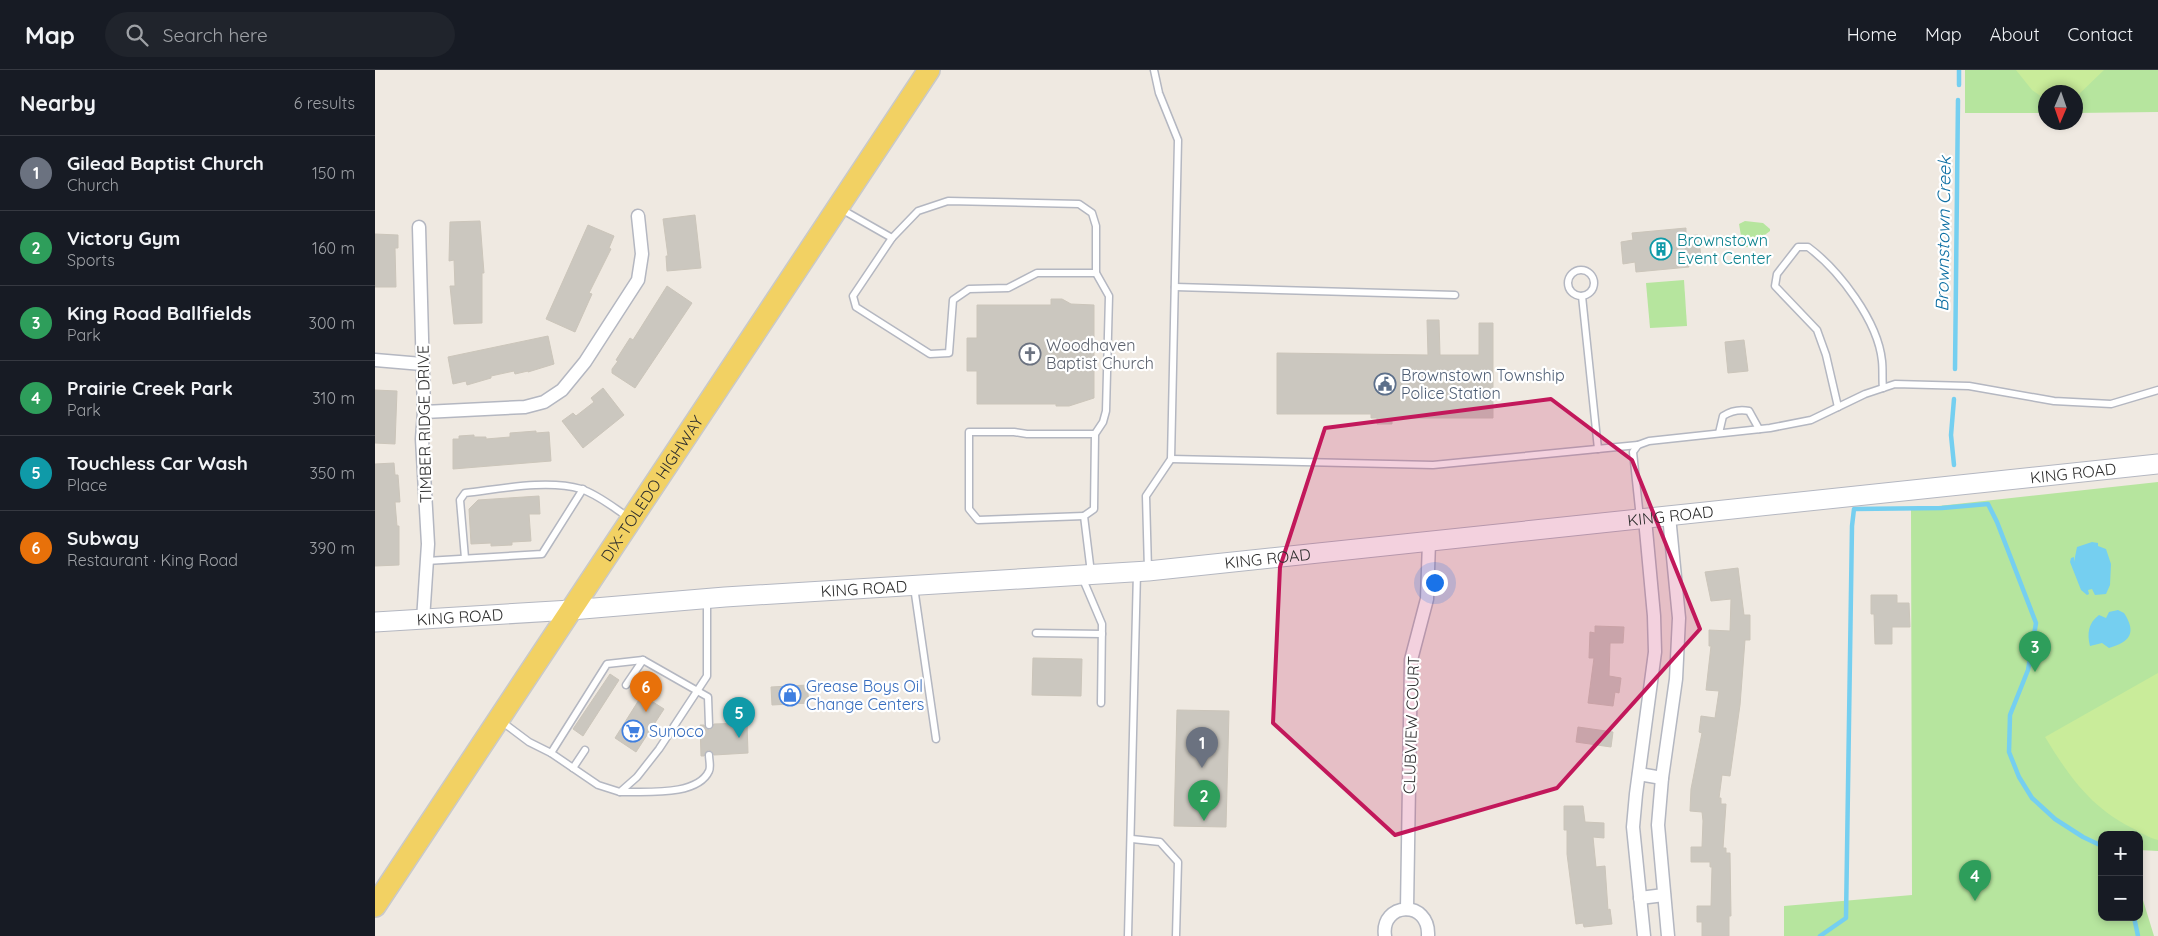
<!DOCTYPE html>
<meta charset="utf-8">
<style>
:root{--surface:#171b24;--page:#20242c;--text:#f1f3f6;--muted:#9ea1a6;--line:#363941;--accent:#d93025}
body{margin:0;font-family:Quicksand,sans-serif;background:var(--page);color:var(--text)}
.controls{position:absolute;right:15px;bottom:15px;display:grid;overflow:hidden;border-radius:10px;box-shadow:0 2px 8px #0003}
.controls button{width:45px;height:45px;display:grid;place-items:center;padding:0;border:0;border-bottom:1px solid var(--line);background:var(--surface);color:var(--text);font:25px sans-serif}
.compass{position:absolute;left:1663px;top:15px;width:45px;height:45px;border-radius:50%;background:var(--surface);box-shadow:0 2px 8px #0003;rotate:182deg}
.you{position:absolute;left:1059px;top:512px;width:18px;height:18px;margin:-12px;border:4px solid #fff;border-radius:50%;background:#1a73e8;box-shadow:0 0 0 8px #1a73e833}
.badge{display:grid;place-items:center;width:32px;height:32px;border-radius:50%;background:var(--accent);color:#fff;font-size:16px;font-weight:700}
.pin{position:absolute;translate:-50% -41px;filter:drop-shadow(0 1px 2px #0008)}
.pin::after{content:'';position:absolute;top:26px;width:18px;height:15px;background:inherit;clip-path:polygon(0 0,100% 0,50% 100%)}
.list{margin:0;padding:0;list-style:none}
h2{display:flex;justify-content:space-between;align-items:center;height:65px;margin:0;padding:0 20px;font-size:21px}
h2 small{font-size:16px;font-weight:400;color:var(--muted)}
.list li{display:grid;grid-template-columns:32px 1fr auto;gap:15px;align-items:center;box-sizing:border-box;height:75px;padding:0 20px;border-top:1px solid var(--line)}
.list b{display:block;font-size:19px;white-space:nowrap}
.list p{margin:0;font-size:16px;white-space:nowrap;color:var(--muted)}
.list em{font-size:16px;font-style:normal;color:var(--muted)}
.icon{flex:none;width:28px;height:28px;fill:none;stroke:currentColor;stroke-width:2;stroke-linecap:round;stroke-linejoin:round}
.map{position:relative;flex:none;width:1783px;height:866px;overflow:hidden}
header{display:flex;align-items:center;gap:30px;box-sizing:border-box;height:70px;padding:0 25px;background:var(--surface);border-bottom:1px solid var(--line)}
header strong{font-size:24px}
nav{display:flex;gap:28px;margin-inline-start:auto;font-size:18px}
.search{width:350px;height:45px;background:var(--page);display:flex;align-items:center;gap:12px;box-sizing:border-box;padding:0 18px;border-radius:28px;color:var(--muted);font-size:19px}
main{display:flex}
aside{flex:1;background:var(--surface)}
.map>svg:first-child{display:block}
</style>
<header>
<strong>Map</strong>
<div class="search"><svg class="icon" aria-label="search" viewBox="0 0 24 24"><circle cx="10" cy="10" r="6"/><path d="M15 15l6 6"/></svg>Search here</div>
<nav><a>Home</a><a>Map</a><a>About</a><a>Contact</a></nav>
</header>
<main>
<aside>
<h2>Nearby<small>6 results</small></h2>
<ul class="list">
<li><span class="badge" style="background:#6b7280">1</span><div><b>Gilead Baptist Church</b><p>Church</p></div><em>150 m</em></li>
<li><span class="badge" style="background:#2e9e5b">2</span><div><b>Victory Gym</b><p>Sports</p></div><em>160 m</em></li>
<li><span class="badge" style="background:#2e9e5b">3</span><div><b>King Road Ballfields</b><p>Park</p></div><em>300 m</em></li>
<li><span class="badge" style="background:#2e9e5b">4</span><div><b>Prairie Creek Park</b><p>Park</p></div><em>310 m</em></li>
<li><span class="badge" style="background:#0f9aa8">5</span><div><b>Touchless Car Wash</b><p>Place</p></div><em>350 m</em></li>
<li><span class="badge" style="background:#e8710a">6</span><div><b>Subway</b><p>Restaurant · King Road</p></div><em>390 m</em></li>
</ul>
</aside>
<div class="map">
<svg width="1783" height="866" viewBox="0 0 1783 866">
<rect width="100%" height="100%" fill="#efe9e1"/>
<!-- green -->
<g fill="#b6e59e">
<path d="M1590 0H1783V42L1701 43 1700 22H1670V43H1590Z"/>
<path d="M1370 151 1388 153 1395 159V161L1374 177H1368L1364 154Z"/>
<path d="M1309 210 1312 256 1275 258 1271 213Z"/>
<path d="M1783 412V781L1764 780V765H1727V847H1764V817L1779 866H1409V836L1537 825 1536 439Z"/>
</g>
<!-- pitch -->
<g fill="#c9ec9a">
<path d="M1641 0H1729L1701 27 1700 22H1670V29L1657 20Z"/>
<path d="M1783 603V770C1775 768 1768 764 1761 760 1717 739 1695 708 1670 667Z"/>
</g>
<!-- water -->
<g fill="#75cff0">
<path d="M1717 472 1723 473V476L1731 479 1736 494 1735 515 1731 524 1720 525 1717 519 1713 520 1714 524 1712 525 1706 520 1695 492 1696 488 1699 487V492L1702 477Z"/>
<path d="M1743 540 1749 543C1762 563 1755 572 1734 578L1727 573 1715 576C1712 564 1713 553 1724 545L1731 548 1734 542Z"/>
</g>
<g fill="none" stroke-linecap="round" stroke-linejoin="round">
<!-- stream -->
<g stroke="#75cff0" stroke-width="4.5">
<path d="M1584 15V0"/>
<path d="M1580 299 1583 30"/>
<path d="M1579 395 1576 365 1579 329"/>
<path d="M1759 847 1763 866"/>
<path d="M1445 866 1471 848 1477 456 1479 439 1567 438 1613 434 1622 452 1661 553 1653 600 1635 645 1634 682 1644 707 1657 728 1680 749 1708 767 1727 776"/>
</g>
</g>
<!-- building -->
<g fill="#cbc7bf" stroke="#cbc5ba">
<path d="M320 145 326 198 292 201 291 186H293L288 149Z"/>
<path d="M105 151 109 203H107V253L79 254 75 216H80L79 190 74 191 75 152Z"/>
<path d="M213 155 239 166 234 178 236 179 214 223 217 224 200 262 171 249Z"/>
<path d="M1311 158V166L1323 165 1326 186 1313 188 1314 197 1261 202 1260 192 1248 194 1246 172 1258 170 1257 163Z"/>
<path d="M0 164 23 165V178H20L21 217H0Z"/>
<path d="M292 216 317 233 260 318 237 303V299L243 291 241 290 255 268 258 270Z"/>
<path d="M676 229H687L696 234 719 235V328L694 336H681V334H602V301H592V268H602V235H676Z"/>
<path d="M1052 250H1064L1065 285H1104V253H1118V348H1017V354H1002V348H996V344H902V283L1053 285Z"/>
<path d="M173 266 179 294 153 302V301L140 304 139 301 116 306V308L92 315 91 311 78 314 73 287Z"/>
<path d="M1369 270 1373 301 1353 303 1350 272Z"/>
<path d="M228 318 249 345 208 378 187 351 198 343 201 346 219 332 216 328Z"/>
<path d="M0 320 22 321 20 374 0 373Z"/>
<path d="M161 361V363L174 362 176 391 78 399V369H84V366L99 365V367H111V369L135 367V363Z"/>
<path d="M19 393 20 405H23L25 432H20L22 456H24V495L0 496V394Z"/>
<path d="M164 426 165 444H154L156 471 137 472V475L116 476V473L96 474 94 439 103 430Z"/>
<path d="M1363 498 1369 545H1375V570H1370L1365 635 1355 706 1347 705 1344 728H1346V734H1351L1348 778H1351V783H1355L1356 846H1354V866H1327V852H1322V836H1336L1337 797H1335V792H1316V777H1327L1328 751 1327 742 1315 741 1316 719 1327 663 1324 662 1326 646 1340 648 1344 621 1331 620 1336 576H1334V560L1355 561 1356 529 1336 531 1330 502Z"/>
<path d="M1496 525H1522V533H1534L1535 557H1517V574H1500L1499 544H1496Z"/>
<path d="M1220 556 1249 557 1248 573H1235L1234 606 1246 608 1244 623 1240 622 1238 636 1213 633 1219 588H1214L1215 562 1220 563Z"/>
<path d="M658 588 707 589 706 626 657 625Z"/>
<path d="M235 604 244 610 208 666 198 659Z"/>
<path d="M432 615 434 633 397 635 396 617Z"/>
<path d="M267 625 289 639 261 682 240 668Z"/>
<path d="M802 640 854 641 851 757 799 756Z"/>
<path d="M372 653 373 683 339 685 337 681 333 680 329 686H326L325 655H329L331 659 335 660 339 654Z"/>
<path d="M1203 657 1238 662 1236 677 1201 672Z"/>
<path d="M1189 736H1208L1210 752 1229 753V768L1218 767 1221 797 1230 796 1233 840 1235 839 1237 854 1209 857 1208 853 1201 854 1192 784V760H1189Z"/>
</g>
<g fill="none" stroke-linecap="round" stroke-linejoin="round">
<!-- service casing -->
<g stroke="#b4b7c1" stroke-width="9">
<g id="service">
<path d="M466 139 517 168 543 141 573 131 704 134 717 143 721 156V203L734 226 731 341 728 352 720 364 719 439 709 446 716 503"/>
<path d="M517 168 478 226 481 237 555 284 574 283 578 230 594 219 633 218 662 203H721"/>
<circle cx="1206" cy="213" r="13"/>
<path d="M800 217 1080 225"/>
<path d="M1207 226 1223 379"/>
<path d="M1463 337 1451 285 1442 260 1400 216 1402 204 1423 177H1433C1464 200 1503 251 1507 291 1508 300 1507 309 1508 318"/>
<path d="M1344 363 1348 346C1356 341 1364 339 1374 341L1384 359"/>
<path d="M796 389 1058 395 1263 375"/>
<path d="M709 446 603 450 594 439V362H639L652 364H720"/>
<path d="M1265 448 1258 382 1263 375 1274 371 1395 358 1436 350 1490 324 1520 314 1594 316 1679 331 1736 334 1783 320"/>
<path d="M90 488 85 430 90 423C125 419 172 409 206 419 222 424 239 438 253 447"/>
<path d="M51 491 167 484 208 419"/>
<path d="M773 500 771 426 796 389 803 70 784 23 779 0"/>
<path d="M707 507 727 554 726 633"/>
<path d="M539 517 561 669"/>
<path d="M661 563 727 564"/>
<path d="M251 615 268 590"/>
<path d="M126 651 154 672 176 683 223 715 245 722 262 707 284 679 332 606V529"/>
<path d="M176 683 232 594 268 590 333 627 334 655"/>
<path d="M198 698 210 680"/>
<path d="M245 722C269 721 322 727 334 701 336 697 334 690 334 685"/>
<path d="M757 769 785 772 803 792 801 866"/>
<path d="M753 866 762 502"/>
</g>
</g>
<!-- minor casing -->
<g stroke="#b4b7c1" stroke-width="15">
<g id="minor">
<path d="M44 157 49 342 47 369 53 474 48 550"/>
<path d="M0 290 47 294"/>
<path d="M49 342 150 337 169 332 187 320 210 292 263 210 267 184 263 146"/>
<path d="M1264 704 1287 708"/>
<path d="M1265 828 1289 825"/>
<path d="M1032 839 1036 590 1052 529 1054 472"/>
<path d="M1010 866C1005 832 1055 829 1053 866"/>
<path d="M1269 866 1258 757 1261 724 1280 582 1279 546 1270 449"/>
<path d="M1293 866 1283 755 1287 708 1301 609 1304 548 1294 446"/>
</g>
</g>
<!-- secondary casing -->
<g stroke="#b4b7c1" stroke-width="21">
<g id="secondary">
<path id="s1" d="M0 552 196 540 350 527 773 501 1783 394"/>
</g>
</g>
<!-- primary casing -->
<g stroke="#c9c9c9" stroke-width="24">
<g id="primary">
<path id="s2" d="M0 836 554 0"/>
</g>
</g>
<!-- service -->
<use href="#service" stroke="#fff" stroke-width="6"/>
<!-- minor -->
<use href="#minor" stroke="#fff" stroke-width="12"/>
<!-- secondary -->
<use href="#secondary" stroke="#fff" stroke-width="19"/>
<!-- primary -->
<use href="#primary" stroke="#f2d163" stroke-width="21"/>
</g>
<!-- marked area -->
<path fill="#c2185b" fill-opacity="0.2" stroke="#c2185b" stroke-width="4" stroke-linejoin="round" d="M1176 329 1257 390 1325 559 1182 718 1020 765 898 653 905 497 950 358Z"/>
<!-- icons -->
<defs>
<g id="building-ring" transform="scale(1.125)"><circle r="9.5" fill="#fff" stroke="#0f9aa8" stroke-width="1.5"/><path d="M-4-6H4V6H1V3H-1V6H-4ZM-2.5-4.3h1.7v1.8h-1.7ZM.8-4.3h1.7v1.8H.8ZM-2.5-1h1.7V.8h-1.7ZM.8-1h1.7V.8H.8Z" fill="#0f9aa8"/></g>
<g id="church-ring" transform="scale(1.125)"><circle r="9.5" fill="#fff" stroke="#6b7280" stroke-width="1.5"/><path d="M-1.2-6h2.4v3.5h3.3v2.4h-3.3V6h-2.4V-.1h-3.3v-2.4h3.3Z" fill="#6b7280"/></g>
<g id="civic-ring" transform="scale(1.125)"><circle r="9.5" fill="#fff" stroke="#5c6f8a" stroke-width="1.5"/><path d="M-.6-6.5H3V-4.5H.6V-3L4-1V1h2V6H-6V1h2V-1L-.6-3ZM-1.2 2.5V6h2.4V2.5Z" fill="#5c6f8a"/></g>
<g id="shop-ring" transform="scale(1.125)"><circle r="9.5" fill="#fff" stroke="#3f7fe0" stroke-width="1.5"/><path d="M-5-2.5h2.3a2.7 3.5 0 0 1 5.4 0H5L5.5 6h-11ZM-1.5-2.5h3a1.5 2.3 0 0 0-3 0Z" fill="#3f7fe0"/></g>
<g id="supermarket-ring" transform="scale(1.125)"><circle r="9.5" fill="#fff" stroke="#3f7fe0" stroke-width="1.5"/><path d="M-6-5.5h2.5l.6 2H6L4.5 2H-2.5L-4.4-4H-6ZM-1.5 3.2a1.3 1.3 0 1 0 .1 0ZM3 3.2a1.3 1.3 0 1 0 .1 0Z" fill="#3f7fe0"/></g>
</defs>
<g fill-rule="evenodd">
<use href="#building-ring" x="1286" y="179"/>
<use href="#church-ring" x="655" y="284"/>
<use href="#civic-ring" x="1010" y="314"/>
<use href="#shop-ring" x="415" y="625"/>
<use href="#supermarket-ring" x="258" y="661"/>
</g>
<g text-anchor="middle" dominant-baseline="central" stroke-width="4.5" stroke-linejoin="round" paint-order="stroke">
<!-- culture labels -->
<g font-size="16" fill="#0d838f" stroke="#fff" text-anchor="start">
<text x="1302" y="170">Brownstown<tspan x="1302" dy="18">Event Center</tspan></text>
</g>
<!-- worship labels -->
<g font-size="16" fill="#5b616d" stroke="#fff" text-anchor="start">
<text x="671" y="275">Woodhaven<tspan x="671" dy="18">Baptist Church</tspan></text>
</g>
<!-- service labels -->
<g font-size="16" fill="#4e5e75" stroke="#fff" text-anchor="start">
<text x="1026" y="305">Brownstown Township<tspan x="1026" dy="18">Police Station</tspan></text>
</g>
<!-- street labels -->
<g font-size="16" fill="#2e2e2e" stroke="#fff">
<text transform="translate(49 354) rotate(-91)">TIMBER RIDGE DRIVE</text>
<text stroke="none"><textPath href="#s1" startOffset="1705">KING ROAD</textPath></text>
<text stroke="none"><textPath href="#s2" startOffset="501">DIX-TOLEDO HIGHWAY</textPath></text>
<text stroke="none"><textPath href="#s1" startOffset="1300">KING ROAD</textPath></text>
<text stroke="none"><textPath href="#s1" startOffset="895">KING ROAD</textPath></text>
<text stroke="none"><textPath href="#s1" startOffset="490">KING ROAD</textPath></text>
<text stroke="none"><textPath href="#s1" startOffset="85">KING ROAD</textPath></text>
<text transform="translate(1036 655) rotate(-88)">CLUBVIEW COURT</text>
</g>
<!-- shop labels -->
<g font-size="16" fill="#366cbe" stroke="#fff" text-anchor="start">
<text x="431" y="616">Grease Boys Oil<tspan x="431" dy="18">Change Centers</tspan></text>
<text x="274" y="661">Sunoco</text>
</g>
<!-- water labels -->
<g font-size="18" font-style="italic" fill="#0d6fa3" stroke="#fff">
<text transform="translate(1568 164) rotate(-89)">Brownstown Creek</text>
</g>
</g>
</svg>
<div class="controls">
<button>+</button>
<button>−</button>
</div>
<svg class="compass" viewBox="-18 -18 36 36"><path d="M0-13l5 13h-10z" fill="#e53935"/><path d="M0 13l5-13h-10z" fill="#9ea1a6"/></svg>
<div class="you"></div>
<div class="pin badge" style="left:827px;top:698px;background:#6b7280">1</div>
<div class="pin badge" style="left:829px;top:751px;background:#2e9e5b">2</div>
<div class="pin badge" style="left:1660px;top:602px;background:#2e9e5b">3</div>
<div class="pin badge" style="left:1600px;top:831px;background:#2e9e5b">4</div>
<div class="pin badge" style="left:364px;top:668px;background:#0f9aa8">5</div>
<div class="pin badge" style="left:271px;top:642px;background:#e8710a">6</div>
</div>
</main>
